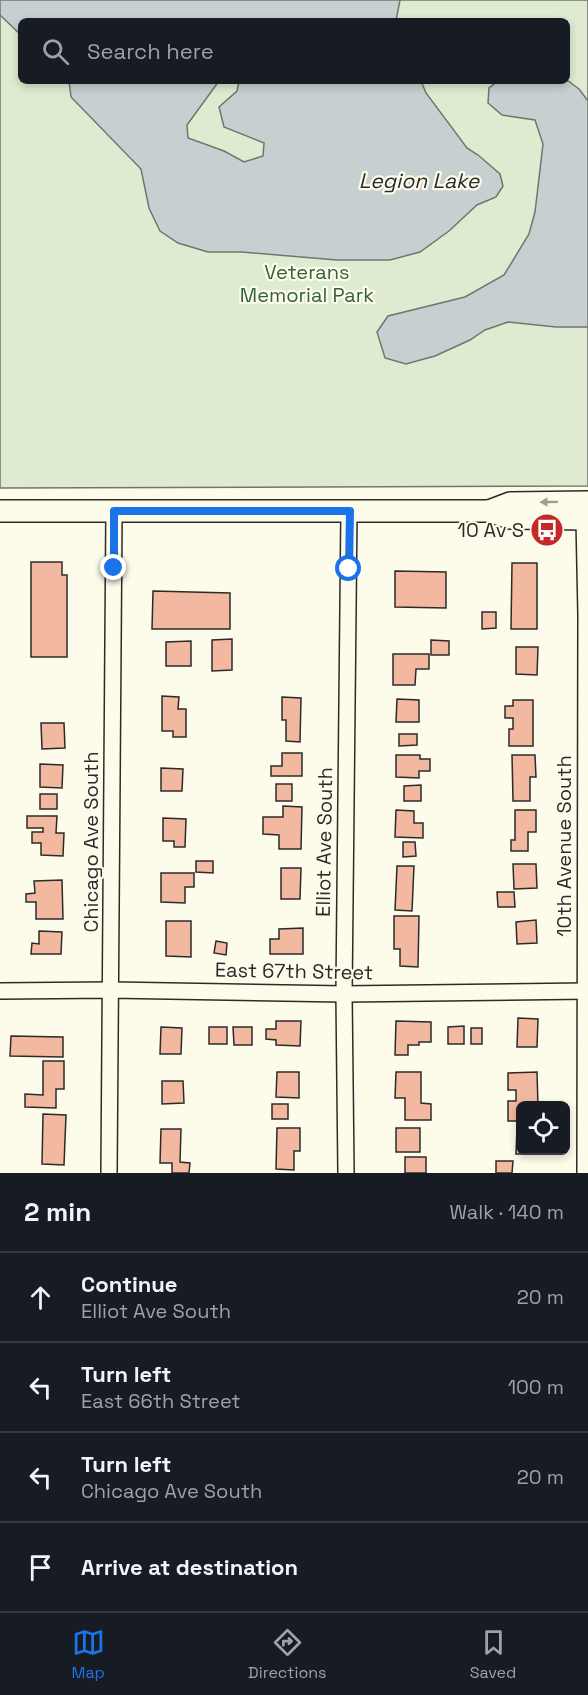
<!DOCTYPE html>
<meta charset="utf-8">
<style>
:root{--surface:#171b24;--page:#242831;--text:#f1f3f6;--muted:#9ea1a6;--line:#363941;--accent:#1a73e8}
body{margin:0;font-family:"Space Grotesk",sans-serif;background:var(--page);color:var(--text)}
.controls{position:absolute;right:18px;bottom:18px;display:grid;overflow:hidden;border-radius:9px;box-shadow:0 3px 9px #0003}
.controls button{width:54px;height:54px;display:grid;place-items:center;padding:0;border:0;border-bottom:2px solid var(--line);background:var(--surface);color:var(--text);font:30px sans-serif}
.stop{position:absolute;width:18px;height:18px;margin:-14px;border:4px solid #1a73e8;border-radius:50%;background:#fff}
.stop.end{background:#1a73e8;border-color:#fff;box-shadow:0 2px 6px #0008}
.list{margin:0;padding:0;list-style:none}
h2{display:flex;justify-content:space-between;align-items:center;height:78px;margin:0;padding:0 24px;font-size:26px}
h2 small{font-size:20px;font-weight:400;color:var(--muted)}
.list li{display:grid;grid-template-columns:39px 1fr auto;gap:18px;align-items:center;box-sizing:border-box;height:90px;padding:0 24px;border-top:2px solid var(--line)}
.list b{display:block;font-size:22px;white-space:nowrap}
.list p{margin:0;font-size:20px;white-space:nowrap;color:var(--muted)}
.list em{font-size:20px;font-style:normal;color:var(--muted)}
.icon{flex:none;width:33px;height:33px;fill:none;stroke:currentColor;stroke-width:2;stroke-linecap:round;stroke-linejoin:round}
.map{position:relative;flex:none;width:588px;height:1173px;overflow:hidden}
.search{position:absolute;background:var(--surface);box-shadow:0 3px 9px #0003;left:18px;right:18px;top:18px;height:66px;display:flex;align-items:center;gap:15px;box-sizing:border-box;padding:0 21px;border-radius:9px;color:var(--muted);font-size:22px}
.sheet{height:438px;background:var(--surface)}
nav{display:flex;justify-content:space-around;align-items:center;box-sizing:border-box;height:84px;border-top:2px solid var(--line);background:var(--surface);font-size:16px;color:var(--muted)}
nav a{display:grid;justify-items:center;gap:3px}
nav .on{color:var(--accent)}
.map>svg:first-child{display:block}
</style>
<div class="map">
<svg width="588" height="1173" viewBox="0 0 588 1173">
<rect width="100%" height="100%" fill="#fdfbea"/>
<!-- green -->
<path fill="#deebd1" stroke="#74746e" stroke-width="1.5" fill-rule="evenodd" d="M0 0H588V486L0 488ZM21 21H567V81H21Z"/>
<!-- water -->
<g fill="#c7d0d0" stroke="#74746e" stroke-width="1.5">
<path d="M0 0H400L396 21H21V35L0 15Z"/>
<path d="M567 80 579 89 588 101V327H556L508 322 485 330 470 340 435 356 406 364 385 358 377 332 388 316 465 297 504 275 529 234 535 212 543 144 535 120 502 115 488 103 489 88 498 81Z"/>
<path d="M69 81H219L187 125 188 138 224 151 244 162 263 156 264 143 224 127 219 107 237 91 239 81H421L426 93 467 148 478 155 500 174 503 186 496 197 477 205 449 231 420 252 390 260H337L242 252H208L178 243 160 231 149 208 141 169 71 97Z"/>
</g>
<!-- building -->
<g fill="#f2b8a0" stroke="#2b2b2b" stroke-width="1.5">
<path d="M31 562H62V575H67V657H31Z"/>
<path d="M512 563H537V629H511Z"/>
<path d="M395 571 446 572V608L395 607Z"/>
<path d="M153 591 230 593V629H152Z"/>
<path d="M482 612H496V628L482 629Z"/>
<path d="M232 639V670L212 671V640Z"/>
<path d="M431 640 449 641V655H431Z"/>
<path d="M191 641V666H166V642Z"/>
<path d="M516 647H538L537 675 516 674Z"/>
<path d="M393 654H429V669H416L415 685H393Z"/>
<path d="M162 696 179 697 178 709H186V737H173V731H162Z"/>
<path d="M282 697 301 698 300 742 286 741V720H282Z"/>
<path d="M397 699 419 700V722H396Z"/>
<path d="M513 700H533V746H509V729H513V718H505V706H513Z"/>
<path d="M41 723H64L65 748 42 749Z"/>
<path d="M399 734H417V745L399 746Z"/>
<path d="M282 753H302V776H271V766H282Z"/>
<path d="M396 755H420V759H430V771H419V778L396 777Z"/>
<path d="M512 755H535L536 777H530V801H513Z"/>
<path d="M40 764 63 765 62 788 40 787Z"/>
<path d="M161 768 183 769 182 791H161Z"/>
<rect x="276" y="784" width="16" height="17"/>
<path d="M421 785V801H404V786Z"/>
<rect x="40" y="794" width="17" height="15"/>
<path d="M283 806 302 807 301 849H279V835L263 834V817H283Z"/>
<path d="M396 810 414 811V823H423V838L395 837Z"/>
<path d="M515 810H536V832H528V851H511V840H515Z"/>
<path d="M27 816H57L56 833H64L63 856 41 855V843H32V832H43V828H27Z"/>
<path d="M163 818 186 819 185 847H174V841H163Z"/>
<path d="M403 842H415L416 856 403 857Z"/>
<path d="M196 861H213V873L196 872Z"/>
<path d="M513 864H536L537 888 514 889Z"/>
<path d="M397 866H414L412 911 395 910Z"/>
<path d="M281 868H301L300 899H281Z"/>
<path d="M161 873H194V887H185V903L161 902Z"/>
<path d="M62 880 63 919H36V902H26V894L35 893 34 881Z"/>
<path d="M497 892H514L515 907H498Z"/>
<path d="M394 916H419L418 967 400 966V949H394Z"/>
<path d="M536 920 537 943 517 944 516 922Z"/>
<path d="M166 921H191V957L166 956Z"/>
<path d="M303 928V954H270V939H279V929Z"/>
<path d="M39 931 62 932 61 954H31L32 943 39 944Z"/>
<path d="M216 941 227 943 226 955 214 953Z"/>
<path d="M518 1018 538 1019 537 1047H517Z"/>
<path d="M276 1021H301L300 1046 276 1045V1040L266 1039V1029H276Z"/>
<path d="M396 1021 431 1022V1042H419V1045H408V1055H395Z"/>
<path d="M464 1026V1044H448V1027Z"/>
<path d="M161 1027 182 1028 181 1054H160Z"/>
<rect x="209" y="1027" width="18" height="17"/>
<path d="M233 1027H252V1045H234Z"/>
<rect x="471" y="1028" width="11" height="16"/>
<path d="M11 1036 63 1037V1057L10 1056Z"/>
<path d="M43 1061H64V1089H56V1108L25 1107V1094L43 1095Z"/>
<path d="M277 1072H299V1098L276 1097Z"/>
<path d="M396 1072H421V1103L431 1104V1120H405V1098H395Z"/>
<path d="M537 1072 538 1106H520V1121H508V1101H516V1090H508V1073Z"/>
<path d="M162 1081H183L184 1103 162 1104Z"/>
<rect x="272" y="1104" width="16" height="15"/>
<path d="M43 1114 66 1115 64 1165 42 1164Z"/>
<path d="M277 1128H300V1151H294V1170L276 1169Z"/>
<rect x="396" y="1128" width="24" height="24"/>
<path d="M517 1128H520V1150H538V1154H516Z"/>
<path d="M161 1129H181L180 1162 190 1163 189 1173H172V1163H160Z"/>
<rect x="405" y="1157" width="21" height="16"/>
<path d="M496 1161H513L512 1173H496Z"/>
</g>
<g fill="none" stroke-linecap="round" stroke-linejoin="round">
<!-- minor casing -->
<g stroke="#2b2b2b" stroke-width="18">
<g id="minor">
<path d="M584 519 586 615 585 1173"/>
<path d="M0 991 111 990 344 994 588 991"/>
<path d="M109 1173 114 511"/>
<path d="M346 1173 344 994 349 511"/>
</g>
</g>
<!-- secondary casing -->
<g stroke="#2b2b2b" stroke-width="24">
<g id="secondary">
<path d="M0 511H489L510 518 588 519"/>
<path d="M489 511 510 503 588 502"/>
</g>
</g>
<!-- minor -->
<use href="#minor" stroke="#fdfbea" stroke-width="15"/>
<!-- secondary -->
<use href="#secondary" stroke="#fdfbea" stroke-width="21"/>
</g>
<!-- one-way arrows -->
<defs><path id="oneway-solid" d="M-6-.8H1V-3.2L6.5 0L1 3.2V.8H-6Z" transform="scale(1.5)"/></defs>
<use fill="#9e9d94" href="#oneway-solid" transform="translate(549 502) rotate(179)"/>
<g fill="none" stroke-linecap="round" stroke-linejoin="round">
<!-- route -->
<path stroke="#1a73e8" stroke-width="8" d="M114 568V511H350L349 569"/>
</g>
<!-- icons -->
<defs>
<g id="bus-disc" transform="scale(1.725)"><circle r="9.5" fill="#c62828" stroke="#fdfbea"/><path d="M-5-6H5V4H4V6H2V4H-2V6H-4V4H-5ZM-3.5-4V0h7V-4ZM-3.5 1.2v1.5H-2V1.2ZM2 1.2v1.5H3.5V1.2Z" fill="#fff"/></g>
</defs>
<g fill-rule="evenodd">
<use href="#bus-disc" x="547" y="530"/>
</g>
<g text-anchor="middle" dominant-baseline="central" stroke-width="4.5" stroke-linejoin="round" paint-order="stroke">
<!-- park labels -->
<g font-size="20" fill="#34623c" stroke="#fdfbea">
<text x="307" y="272">Veterans<tspan x="307" dy="23">Memorial Park</tspan></text>
</g>
<!-- poi labels -->
<g font-size="20" fill="#2b2b2b" stroke="#fdfbea" text-anchor="end">
<text x="524" y="530">10 Av S</text>
</g>
<!-- street labels -->
<g font-size="20" fill="#2b2b2b" stroke="#fdfbea">
<text transform="translate(91 842) rotate(-90)">Chicago Ave South</text>
<text transform="translate(324 842) rotate(-89)">Elliot Ave South</text>
<text transform="translate(564 846) rotate(-90)">10th Avenue South</text>
<text transform="translate(294 971) rotate(1)">East 67th Street</text>
</g>
<!-- water labels -->
<g font-size="21" font-style="italic" fill="#2b2b2b" stroke="#fdfbea">
<text x="419" y="180">Legion Lake</text>
</g>
</g>
</svg>
<div class="controls">
<button><svg class="icon" aria-label="locate" viewBox="0 0 24 24"><circle cx="12" cy="12" r="6"/><path d="M12 2v4M12 18v4M2 12h4M18 12h4"/></svg></button>
</div>
<div class="stop" style="left:349px;top:569px"></div>
<div class="stop end" style="left:114px;top:568px"></div>
<div class="search"><svg class="icon" aria-label="search" viewBox="0 0 24 24"><circle cx="10" cy="10" r="6"/><path d="M15 15l6 6"/></svg>Search here</div>
</div>
<section class="sheet">
<h2>2 min<small>Walk · 140 m</small></h2>
<ul class="list">
<li><svg class="icon" aria-label="ahead" viewBox="0 0 24 24"><path d="M12 20V5M6 11l6-6 6 6"/></svg><div><b>Continue</b><p>Elliot Ave South</p></div><em>20 m</em></li>
<li><svg class="icon" aria-label="left" viewBox="0 0 24 24"><path d="M17 20v-9H6M10 6l-5 5 5 5"/></svg><div><b>Turn left</b><p>East 66th Street</p></div><em>100 m</em></li>
<li><svg class="icon" aria-label="left" viewBox="0 0 24 24"><path d="M17 20v-9H6M10 6l-5 5 5 5"/></svg><div><b>Turn left</b><p>Chicago Ave South</p></div><em>20 m</em></li>
<li><svg class="icon" aria-label="arrive" viewBox="0 0 24 24"><path d="M6 21V4h12l-3 4 3 4H6"/></svg><div><b>Arrive at destination</b></div></li>
</ul>
</section>
<nav>
<a class="on"><svg class="icon" aria-label="map" viewBox="0 0 24 24"><path d="M3 6l6-2 6 2 6-2v14l-6 2-6-2-6 2zM9 4v14M15 6v14"/></svg>Map</a>
<a><svg class="icon" aria-label="directions" viewBox="0 0 24 24"><path d="M12 3l9 9-9 9-9-9zM9 14v-3h6M13 9l2 2-2 2"/></svg>Directions</a>
<a><svg class="icon" aria-label="saved" viewBox="0 0 24 24"><path d="M7 4h10v16l-5-4-5 4z"/></svg>Saved</a>
</nav>
